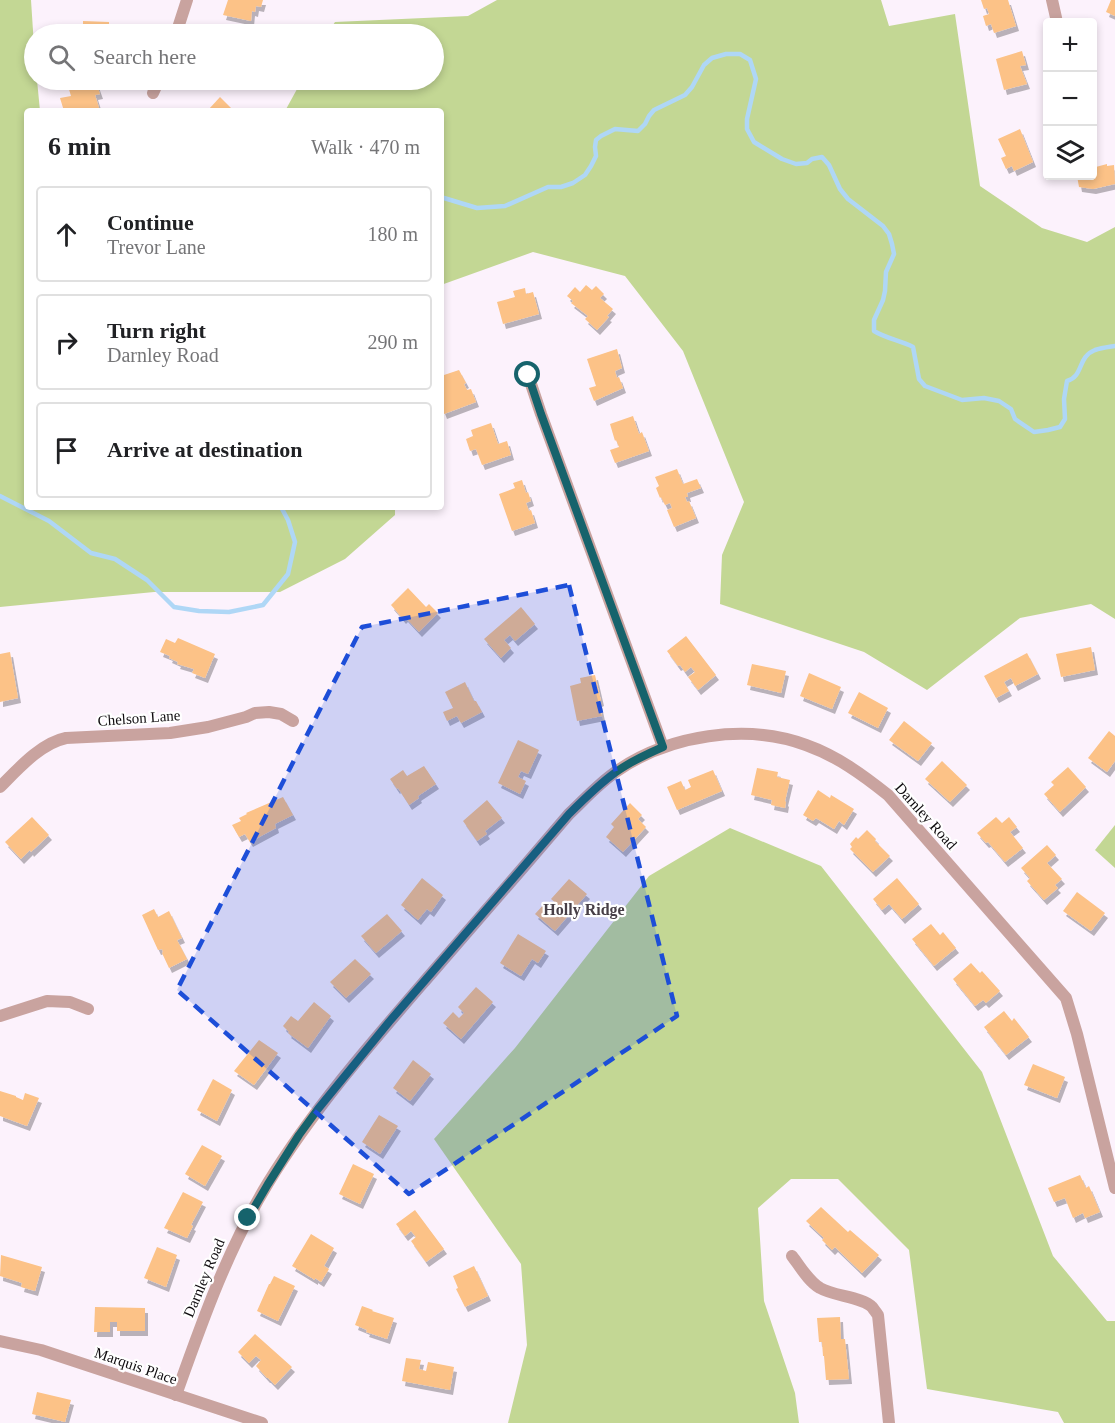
<!DOCTYPE html>
<meta charset="utf-8">
<style>
:root{--surface:#fff;--page:#f6f6f6;--text:#202124;--muted:#757577;--line:#e0e0e0}
body{margin:0;font-family:"Times New Roman",serif;background:var(--page);color:var(--text)}
.controls{position:absolute;right:18px;top:18px;display:grid;overflow:hidden;border-radius:6px;box-shadow:0 3px 9px #0003}
.controls button{width:54px;height:54px;display:grid;place-items:center;padding:0;border:0;border-bottom:2px solid var(--line);background:var(--surface);color:var(--text);font:30px sans-serif}
.stop{position:absolute;width:18px;height:18px;margin:-14px;border:4px solid #16636c;border-radius:50%;background:#fff}
.stop.end{background:#16636c;border-color:#fff;box-shadow:0 2px 6px #0008}
.list{margin:0;padding:0;list-style:none}
h2{display:flex;justify-content:space-between;align-items:center;height:78px;margin:0;padding:0 24px;font-size:26px}
h2 small{font-size:20px;font-weight:400;color:var(--muted)}
.list li{display:grid;grid-template-columns:39px 1fr auto;gap:18px;align-items:center;box-sizing:border-box;height:96px;margin:0 12px 12px;padding:0 12px;border:2px solid var(--line);border-radius:6px}
.list b{display:block;font-size:22px;white-space:nowrap}
.list p{margin:0;font-size:20px;white-space:nowrap;color:var(--muted)}
.list em{font-size:20px;font-style:normal;color:var(--muted)}
.icon{flex:none;width:33px;height:33px;fill:none;stroke:currentColor;stroke-width:2;stroke-linecap:round;stroke-linejoin:round}
.map{position:relative;flex:none;width:1115px;height:1423px;overflow:hidden}
.search{position:absolute;background:var(--surface);box-shadow:0 3px 9px #0003;left:24px;top:24px;width:420px;height:66px;display:flex;align-items:center;gap:15px;box-sizing:border-box;padding:0 21px;border-radius:33px;color:var(--muted);font-size:22px}
.panel{position:absolute;background:var(--surface);box-shadow:0 3px 9px #0003;left:24px;top:108px;width:420px;height:402px;border-radius:6px}
.map>svg:first-child{display:block}
</style>
<div class="map">
<svg width="1115" height="1423" viewBox="0 0 1115 1423">
<defs>
<filter id="shadow"><feDropShadow dx="3" dy="5" stdDeviation="0" flood-color="#0004"/></filter>
</defs>
<rect width="100%" height="100%" fill="#fcf2fc"/>
<!-- green -->
<g fill="#c3d794">
<path d="M0 0H31L34 46V80H37L40 111H27V507H395V515L345 559 280 592H154L0 607Z"/>
<path d="M497 0H881L889 26 955 14 980 186 1042 228 1087 242 1115 227V619L1091 604 1020 618 927 690 864 652 720 604 722 555 744 502 683 351 625 276 533 252 441 285V111H285L302 80H434V34H327L335 22 468 16Z"/>
<path d="M1115 825V868L1095 850Z"/>
<path d="M730 828 821 866 982 1072 1053 1256 1107 1321H1115V1423H1064L1058 1412 927 1389 909 1250 838 1179H791L758 1208 764 1301 795 1393 799 1423H508L527 1345 521 1264 434 1139 515 1048 649 876Z"/>
</g>
<g fill="none" stroke-linecap="round" stroke-linejoin="round">
<!-- stream -->
<g stroke="#afd7f6" stroke-width="4.5">
<path d="M441 199 444 198 477 208 505 206 548 187H561L573 183 585 175 591 166 596 156 595 147 596 140 601 136 615 129 638 131 645 124 649 116 654 110 685 95 692 87 704 65 712 58 726 54H740L750 60 756 79 747 119V129L754 142 782 159 796 164 807 163 812 159 822 157 829 165 840 189 848 199 883 226 889 234 892 244 894 254 886 272 885 291 883 300 874 320V331C887 339 900 340 913 347L919 379 925 386 962 400 984 398 999 401 1011 409 1015 419 1034 432 1048 430 1060 427 1065 419 1064 399 1067 381C1084 376 1077 357 1095 350 1101 348 1109 347 1115 346"/>
<path d="M0 496 49 521 91 553 115 559 147 580 174 607 199 611 229 612 263 605 288 574 295 542 288 520 281 507"/>
</g>
</g>
<!-- building -->
<g fill="#fcc287" filter="url(#shadow)">
<path d="M228 0H263L261 7 256 6 255 12 252 11 251 21 223 15Z"/>
<path d="M981 0H1008L1016 26 994 33 991 24 986 26 983 16 989 14 987 8 984 9Z"/>
<path d="M1111 0H1115V16L1106 12Z"/>
<path d="M83 21 109 22V34H66V31H78V28H83Z"/>
<path d="M1022 51 1026 65 1020 66 1027 84 1004 90 996 59Z"/>
<path d="M91 80H95L100 94 95 95 100 111H64L60 98 71 96 68 86Z"/>
<path d="M220 97 234 111H211L209 109Z"/>
<path d="M1020 129 1033 162 1014 171 1012 166 1006 169 1001 158 1006 156 998 139Z"/>
<path d="M1107 164V166L1114 165 1115 184 1093 189 1079 187 1077 176H1088V177L1092 176V168Z"/>
<path d="M586 285 592 290 596 286 604 294 600 298 613 309 607 316 609 317 597 330 585 319 588 316 571 303 573 301 567 296 575 287 580 292Z"/>
<path d="M525 288 526 294 533 292 539 314 503 324 497 302 515 297 513 291Z"/>
<path d="M617 349 622 368 615 371 617 378 619 377 623 388 594 401 589 388 596 386 587 359Z"/>
<path d="M459 370 466 383 464 384 467 390 471 389 476 402 444 414 441 406V399L443 398 441 394V376Z"/>
<path d="M633 416 639 434 642 432 649 451 615 463 610 450 619 447 616 440 615 441 610 424Z"/>
<path d="M491 423 498 444 507 441 511 455 482 465 476 449 470 451 466 439 473 436 471 430Z"/>
<path d="M677 469 683 484 697 479 701 488 687 493 688 497H685L687 502 689 501 696 518 674 527 667 510 672 508 670 503 665 505 661 497 660 498 656 488 659 486 655 477Z"/>
<path d="M522 480 526 493 528 492 531 501 526 503 529 511 531 510 535 523 512 531 499 494 515 488 513 483Z"/>
<path d="M408 588 426 607 429 604 438 613 419 632 405 617 403 619 391 605Z"/>
<path d="M521 607 535 624 515 641 510 635 504 640 511 648 501 658 484 639Z"/>
<path d="M686 636 716 675 698 690 688 677 695 672 691 667 685 672 680 665 678 666 667 651Z"/>
<path d="M178 638 215 654 205 678 192 673 194 669 177 664 178 662 169 658 170 656 160 652 166 639 175 643Z"/>
<path d="M1091 647 1095 670 1061 677 1056 654Z"/>
<path d="M10 652 18 698 0 702V654Z"/>
<path d="M1027 653 1038 674 1015 686 1011 678 1004 682 1009 691 996 698 984 676Z"/>
<path d="M752 664 786 671 781 693 747 685Z"/>
<path d="M809 673 841 687 832 709 800 696Z"/>
<path d="M595 675 601 701 599 702 602 716 577 721 570 686 581 683 580 678Z"/>
<path d="M465 682 474 701H476L482 712 461 723 457 716 447 721 443 712 453 708 445 692Z"/>
<path d="M859 692 888 708 878 728 848 713Z"/>
<path d="M904 721 932 743 918 761 889 740Z"/>
<path d="M1109 731 1115 736V761L1107 772 1088 758Z"/>
<path d="M518 740 539 750 528 774 521 771 518 777 526 781 520 794 498 783Z"/>
<path d="M942 761 967 785 950 802 925 779Z"/>
<path d="M424 766 436 784 418 796 419 798 409 805 398 788 397 789 390 779 403 770 407 776Z"/>
<path d="M1068 767 1086 787 1060 812 1044 794 1054 785 1051 782Z"/>
<path d="M757 768 778 772 777 777 790 780 785 801 786 802 785 808 771 805 772 800 751 795Z"/>
<path d="M713 770 722 791 677 810 667 787 681 781 685 790 691 787 688 780Z"/>
<path d="M818 790 830 798 831 795 854 809 844 825 839 821 834 829 816 818 813 821 803 815Z"/>
<path d="M283 797 293 815 275 824 276 828 250 842 245 834 239 837 232 825 241 821 239 818 247 814 246 813Z"/>
<path d="M487 800 502 818 485 831 487 834 477 841 463 821Z"/>
<path d="M630 803 642 815 638 819 646 827 623 852 606 837 614 827 611 824Z"/>
<path d="M32 817 49 835 31 852 30 850 21 859 5 842Z"/>
<path d="M996 817 1002 823 1009 817 1017 827 1010 832 1023 848 1005 862 988 842 986 843 977 833Z"/>
<path d="M867 830 876 839 875 841 890 856 873 872 850 849 852 847 850 844 856 837 858 839Z"/>
<path d="M1047 845 1056 855 1047 863 1062 879 1055 885 1058 888 1044 900 1027 881 1030 878 1021 868Z"/>
<path d="M422 878 443 895 431 912 427 909 418 920 401 905Z"/>
<path d="M897 878 919 904 902 919 889 904 882 910 873 899Z"/>
<path d="M569 879 587 894 555 931 535 914 545 903 554 911 558 905 551 899Z"/>
<path d="M1077 892 1105 913 1091 931 1063 911Z"/>
<path d="M154 909 158 917 169 911 182 938 177 940 187 959 169 968 162 953 163 952 162 949 158 950 142 915Z"/>
<path d="M387 914 402 931 376 953 361 936Z"/>
<path d="M931 924 940 935 943 932 956 948 934 966 912 939Z"/>
<path d="M518 934 546 951 538 963 532 959 521 976 500 963Z"/>
<path d="M355 959 371 974 346 998 330 982Z"/>
<path d="M971 963 980 973 982 971 1000 991 986 1003 983 1000 975 1006 953 979Z"/>
<path d="M476 987 493 1002 461 1039 443 1023 453 1012 459 1018 464 1013 458 1007Z"/>
<path d="M314 1002 331 1016 308 1048 288 1033 289 1032 283 1026 291 1016 298 1021Z"/>
<path d="M1004 1011 1012 1021 1014 1018 1029 1037 1006 1055 984 1027Z"/>
<path d="M259 1040 278 1053 254 1085 234 1071Z"/>
<path d="M413 1060 431 1074 410 1101 393 1088Z"/>
<path d="M1033 1064 1065 1077 1057 1098 1024 1085Z"/>
<path d="M213 1079 232 1090 217 1121 197 1110Z"/>
<path d="M0 1091 16 1096V1097L23 1100 25 1093 39 1098 27 1126 0 1116Z"/>
<path d="M379 1115 398 1126 380 1154 362 1142Z"/>
<path d="M202 1145 222 1156 205 1186 185 1174Z"/>
<path d="M353 1164 374 1174 360 1204 339 1194Z"/>
<path d="M1080 1175 1086 1188 1089 1186 1100 1212 1085 1218 1083 1213 1073 1218 1065 1198 1054 1202 1048 1188Z"/>
<path d="M183 1192 203 1202 191 1225 193 1226 187 1238 164 1228Z"/>
<path d="M821 1207 848 1232 850 1230 879 1255 862 1273 835 1247 832 1250 822 1240 824 1238 806 1221Z"/>
<path d="M415 1210 444 1249 426 1262 411 1241 416 1237 411 1231 405 1236 396 1224Z"/>
<path d="M311 1234 334 1248 324 1266 329 1269 321 1282 315 1278V1280L292 1266Z"/>
<path d="M157 1247 177 1255 166 1287 144 1278Z"/>
<path d="M1 1255 42 1267 35 1291 21 1287 22 1283 0 1276Z"/>
<path d="M474 1266 488 1296 465 1307 456 1289 458 1288 453 1276Z"/>
<path d="M274 1276 295 1286 278 1321 257 1311 269 1284H270Z"/>
<path d="M362 1306 373 1310 372 1311 394 1318 387 1339 366 1332 367 1330 355 1325Z"/>
<path d="M95 1307 145 1308V1331H117V1322H110V1332H94Z"/>
<path d="M840 1317 841 1339H845L849 1379 826 1380 824 1356H823L822 1342H819L817 1318Z"/>
<path d="M255 1334 292 1367 275 1385 268 1378H267L256 1366 261 1360 256 1356 249 1363 238 1352Z"/>
<path d="M406 1358 421 1360 419 1369 426 1371 428 1362 454 1367 450 1390 402 1381Z"/>
<path d="M37 1392 71 1400 65 1422 32 1414Z"/>
</g>
<g fill="none" stroke-linecap="round" stroke-linejoin="round">
<!-- minor -->
<g stroke="#c9a39f" stroke-width="12">
<path d="M1052 0 1057 22"/>
<path d="M176 34 187 0"/>
<path d="M153 93 159 80"/>
<path d="M528 375 541 414 663 747"/>
<path d="M0 787C18 769 41 743 66 738L170 733 208 727 246 717 255 713 269 712 281 714 293 721"/>
<path d="M0 1016 47 1001 70 1002 88 1009"/>
<path d="M792 1256C800 1266 808 1281 820 1288 833 1296 863 1297 872 1307 873 1308 877 1314 878 1315L889 1423"/>
<path d="M0 1341 41 1350 262 1423"/>
<path d="M176 1395C202 1322 227 1250 268 1183 314 1108 372 1042 430 975 476 922 523 868 569 814 585 799 599 783 617 771 669 735 746 723 806 745 837 756 863 775 888 795L1066 998 1077 1034 1115 1188"/>
</g>
</g>
<g fill="none" stroke-linecap="round" stroke-linejoin="round">
<!-- route -->
<path stroke="#16636c" stroke-width="8" d="M248 1218 268 1184 299 1135 318 1109 389 1022 569 814C584 799 599 784 616 772 631 761 647 754 663 747L541 414 528 375"/>
</g>
<!-- marked area -->
<path fill="#1d4ed8" fill-opacity="0.2" stroke="#1d4ed8" stroke-width="4.5" stroke-dasharray="12 8" stroke-linejoin="round" d="M569 585 677 1016 409 1194 177 990 362 627Z"/>
<g text-anchor="middle" dominant-baseline="central" stroke-width="4.5" stroke-linejoin="round" paint-order="stroke">
<!-- street labels -->
<g font-size="15" fill="#0f0c0f" stroke="#fff">
<text transform="translate(139 718) rotate(-4)">Chelson Lane</text>
<text transform="translate(926 816) rotate(48)">Darnley Road</text>
<text transform="translate(204 1278) rotate(-67)">Darnley Road</text>
<text transform="translate(136 1366) rotate(19)">Marquis Place</text>
</g>
<!-- neighbourhood labels -->
<g font-size="16" font-weight="bold" fill="#473f47" stroke="#fff">
<text x="584" y="909">Holly Ridge</text>
</g>
</g>
</svg>
<div class="controls">
<button>+</button>
<button>−</button>
<button><svg class="icon" aria-label="layers" viewBox="0 0 24 24"><path d="M12 4l9 5-9 5-9-5zM3 14l9 5 9-5"/></svg></button>
</div>
<div class="stop" style="left:528px;top:375px"></div>
<div class="stop end" style="left:248px;top:1218px"></div>
<div class="search"><svg class="icon" aria-label="search" viewBox="0 0 24 24"><circle cx="10" cy="10" r="6"/><path d="M15 15l6 6"/></svg>Search here</div>
<section class="panel">
<h2>6 min<small>Walk · 470 m</small></h2>
<ul class="list">
<li><svg class="icon" aria-label="ahead" viewBox="0 0 24 24"><path d="M12 20V5M6 11l6-6 6 6"/></svg><div><b>Continue</b><p>Trevor Lane</p></div><em>180 m</em></li>
<li><svg class="icon" aria-label="right" viewBox="0 0 24 24"><path d="M7 20v-9h11M14 6l5 5-5 5"/></svg><div><b>Turn right</b><p>Darnley Road</p></div><em>290 m</em></li>
<li><svg class="icon" aria-label="arrive" viewBox="0 0 24 24"><path d="M6 21V4h12l-3 4 3 4H6"/></svg><div><b>Arrive at destination</b></div></li>
</ul>
</section>
</div>
